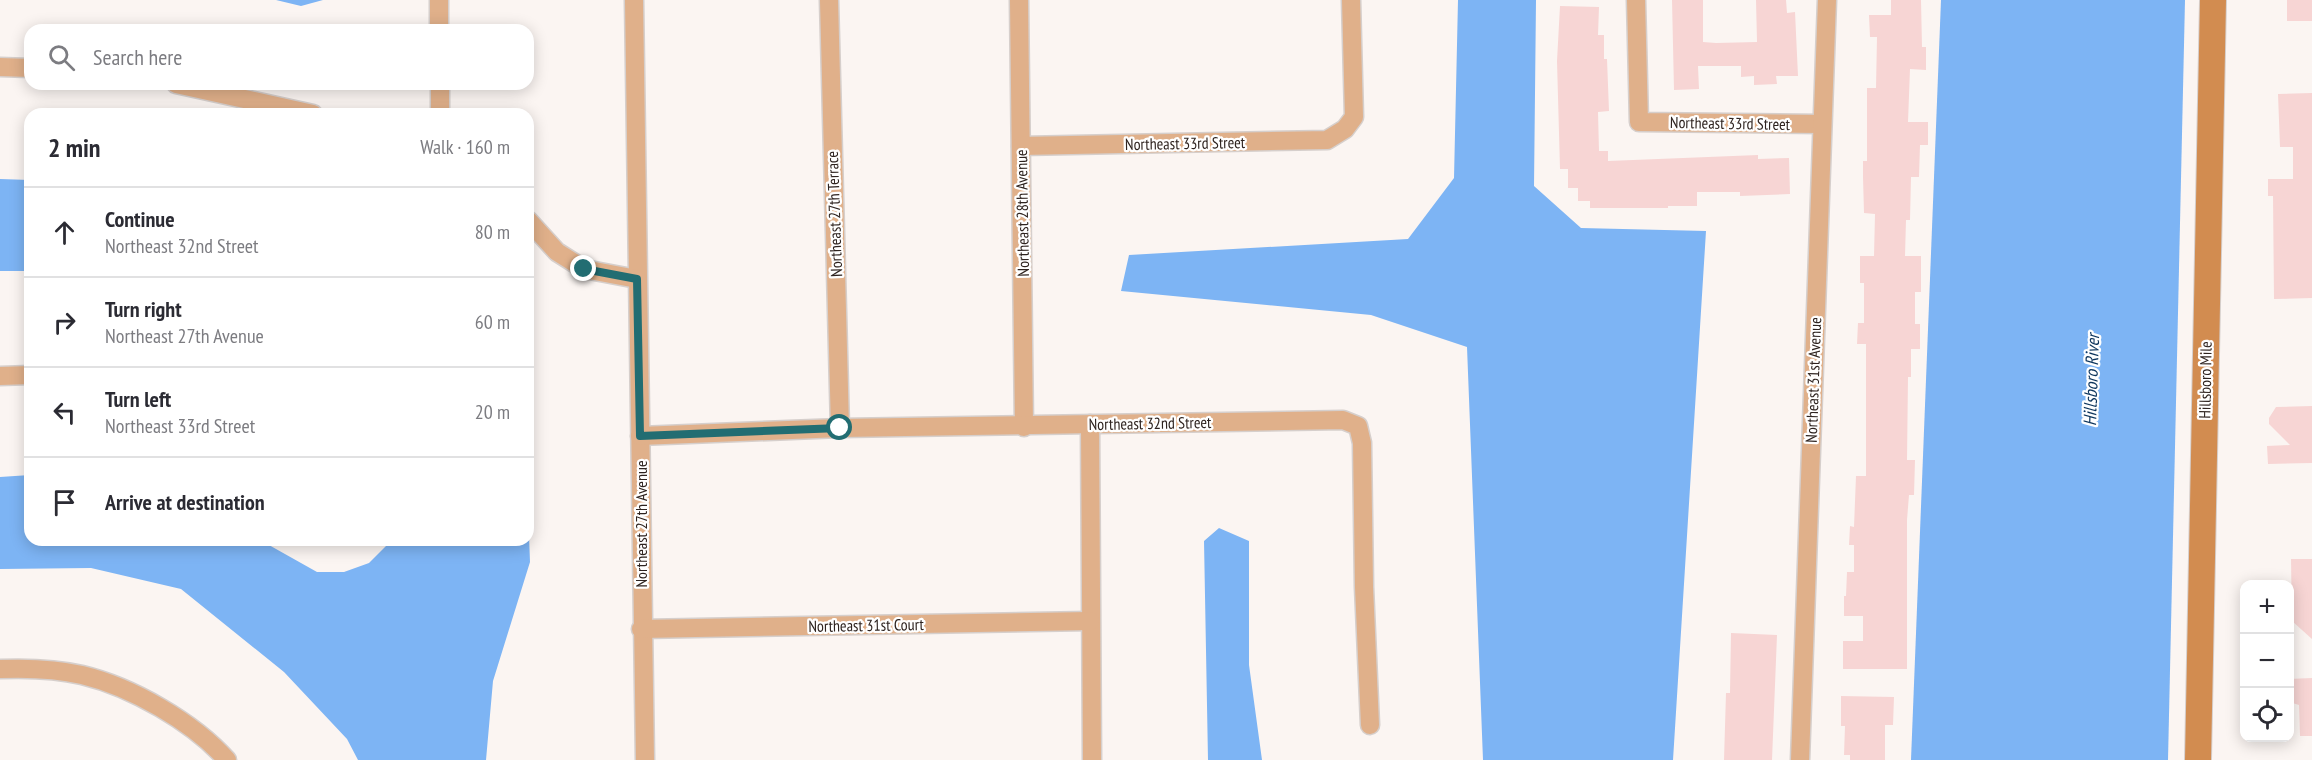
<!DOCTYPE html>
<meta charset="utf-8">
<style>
:root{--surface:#fff;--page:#f7f7f7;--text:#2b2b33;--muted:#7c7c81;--line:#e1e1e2}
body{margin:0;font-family:"PT Sans Narrow",sans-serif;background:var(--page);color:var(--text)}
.controls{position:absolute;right:18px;bottom:18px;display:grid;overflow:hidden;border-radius:12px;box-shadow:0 3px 15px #0003}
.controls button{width:54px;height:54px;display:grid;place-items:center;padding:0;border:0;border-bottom:2px solid var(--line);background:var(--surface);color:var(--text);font:30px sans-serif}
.stop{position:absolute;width:18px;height:18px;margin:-14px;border:4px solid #226d72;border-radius:50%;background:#fff}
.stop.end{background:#226d72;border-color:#fff;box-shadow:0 2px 6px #0008}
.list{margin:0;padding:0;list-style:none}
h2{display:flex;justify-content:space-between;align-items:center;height:78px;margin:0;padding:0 24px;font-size:26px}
h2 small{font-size:20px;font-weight:400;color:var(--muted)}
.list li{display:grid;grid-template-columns:39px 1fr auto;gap:18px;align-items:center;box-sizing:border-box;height:90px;padding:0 24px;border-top:2px solid var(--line)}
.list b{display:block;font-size:22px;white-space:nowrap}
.list p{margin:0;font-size:20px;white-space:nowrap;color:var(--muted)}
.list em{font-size:20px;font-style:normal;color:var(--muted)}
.icon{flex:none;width:33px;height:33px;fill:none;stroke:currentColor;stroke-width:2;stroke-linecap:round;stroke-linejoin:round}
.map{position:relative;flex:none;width:2312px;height:760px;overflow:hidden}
.search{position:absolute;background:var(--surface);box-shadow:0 3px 15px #0003;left:24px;top:24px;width:510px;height:66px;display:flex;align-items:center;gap:15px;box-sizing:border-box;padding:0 21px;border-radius:18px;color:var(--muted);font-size:22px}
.panel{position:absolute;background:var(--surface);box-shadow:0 3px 15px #0003;left:24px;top:108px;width:510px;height:438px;border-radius:18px}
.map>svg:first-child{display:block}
</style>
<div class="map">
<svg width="2312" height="760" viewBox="0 0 2312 760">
<rect width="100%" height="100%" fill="#fbf5f2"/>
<!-- water -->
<g fill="#7db4f4">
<path d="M276 0H323L301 6Z"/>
<path d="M1458 0H1536L1534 186 1581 228 1706 231 1673 760H1483L1467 347 1371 315 1121 291 1129 255 1408 239 1454 178Z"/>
<path d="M1941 0H2185L2168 760H1911Z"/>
<path d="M0 179 30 180V271H0Z"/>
<path d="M30 475V540H260L317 572H344L369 563 392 540H528V507L530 562 493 681 486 760H358L347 739 284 672 181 589 91 568 0 569V477Z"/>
<path d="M1219 528 1249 541V665L1262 760H1208L1204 541Z"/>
</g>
<!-- building -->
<g fill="#f7d5d4">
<path d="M1672 0H1703V42L1716 43 1757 42 1756 0H1786L1787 13 1795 12 1798 76H1776L1777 84 1754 85V76L1741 77V66H1698L1699 89 1674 90Z"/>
<path d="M1891 0H1921L1922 47H1926V70L1910 69 1908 122H1928V145H1920L1919 177H1911L1910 220H1906L1905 256H1921V292H1915V324H1920V349H1911V377H1908L1907 460H1915L1914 495H1909L1907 520V669H1843V641H1863V616H1844V596H1846L1847 572H1854V545H1849L1850 526 1854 527 1856 476H1866V344H1857L1858 323H1864V283H1860V256H1874L1875 214 1864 213 1863 177V161H1867V88H1876L1877 37H1870L1869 15H1891Z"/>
<rect x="2287" y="0" width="25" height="21"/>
<path d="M1560 6 1599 7 1598 35H1604V59H1607L1609 111 1598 112 1599 151H1608V161L1758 155V159L1789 158 1790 194 1740 196V192H1697V206H1668V208H1590V201H1578V188H1568V169H1560L1557 61Z"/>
<path d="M2312 93V298L2274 299 2273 196H2268V179H2293V147H2280L2278 94Z"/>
<path d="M2312 406V463L2268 464 2267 446 2290 445 2269 424V418L2276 407Z"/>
<path d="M2291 559H2312V639L2292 621Z"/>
<path d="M1731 633 1777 635 1772 760H1724L1726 693H1730Z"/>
<path d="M2312 678V736H2300L2299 705 2289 702V679Z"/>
<path d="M1841 696 1894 697 1893 725H1885V760H1850V755H1844L1845 726H1841Z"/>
</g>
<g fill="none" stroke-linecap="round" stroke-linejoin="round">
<!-- minor casing -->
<g stroke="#d6cfcc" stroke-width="21">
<g id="minor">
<path d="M439 0V30"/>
<path d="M634 0 645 760"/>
<path d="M829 0 840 428"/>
<path d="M1019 0 1024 427"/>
<path d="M1636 0 1639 122 1821 124"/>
<path d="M0 67 30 68"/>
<path d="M176 84 313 114"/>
<path d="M440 84V114"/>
<path d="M1021 146 1327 140 1345 129 1354 117 1351 0"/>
<path d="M528 220 557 252 584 269 637 279"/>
<path d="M0 376 30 375"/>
<path d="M1090 424 1092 760"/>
<path d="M640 436 840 428 1343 420 1358 426 1362 443 1364 587 1370 725"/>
<path d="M641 629 1090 621"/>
<path d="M0 669C26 668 57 669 82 675 132 687 193 722 227 760"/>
<path d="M1800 760 1827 0"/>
</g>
</g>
<!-- secondary casing -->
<g stroke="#d6cfcc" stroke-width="28">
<path id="secondary" d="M2198 760 2213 0"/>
</g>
<!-- minor -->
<use href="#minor" stroke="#e0b08a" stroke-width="18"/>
<!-- secondary -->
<use href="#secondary" stroke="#d28c50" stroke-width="26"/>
</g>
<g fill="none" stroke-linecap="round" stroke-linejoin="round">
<!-- route -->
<path stroke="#226d72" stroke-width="8" d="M584 269 637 279 640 436 840 428"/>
</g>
<g text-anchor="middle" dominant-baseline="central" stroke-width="4.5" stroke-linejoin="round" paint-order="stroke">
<!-- street labels -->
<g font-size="16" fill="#2e231f" stroke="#fff">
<text transform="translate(1730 123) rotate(1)">Northeast 33rd Street</text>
<text transform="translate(1185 143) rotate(-1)">Northeast 33rd Street</text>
<text transform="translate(1022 213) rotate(-91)">Northeast 28th Avenue</text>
<text transform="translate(834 214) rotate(-92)">Northeast 27th Terrace</text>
<text transform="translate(1813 380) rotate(-88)">Northeast 31st Avenue</text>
<text transform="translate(2205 380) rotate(-89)">Hillsboro Mile</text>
<text transform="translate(1150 423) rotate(-1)">Northeast 32nd Street</text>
<text transform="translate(641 524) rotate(-90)">Northeast 27th Avenue</text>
<text transform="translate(866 625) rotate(-1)">Northeast 31st Court</text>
</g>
<!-- water labels -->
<g font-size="18" font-style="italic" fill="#0c345c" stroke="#fff">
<text transform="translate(2091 380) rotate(-88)">Hillsboro River</text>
</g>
</g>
</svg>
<div class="controls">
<button>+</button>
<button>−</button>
<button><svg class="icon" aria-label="locate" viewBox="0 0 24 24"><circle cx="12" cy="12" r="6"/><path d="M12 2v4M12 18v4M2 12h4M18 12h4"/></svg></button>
</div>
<div class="stop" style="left:840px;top:428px"></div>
<div class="stop end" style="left:584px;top:269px"></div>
<div class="search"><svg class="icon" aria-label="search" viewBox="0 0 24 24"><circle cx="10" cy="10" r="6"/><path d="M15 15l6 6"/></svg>Search here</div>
<section class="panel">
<h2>2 min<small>Walk · 160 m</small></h2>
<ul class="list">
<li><svg class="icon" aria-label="ahead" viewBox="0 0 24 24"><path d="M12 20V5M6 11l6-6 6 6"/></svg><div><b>Continue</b><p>Northeast 32nd Street</p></div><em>80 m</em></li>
<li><svg class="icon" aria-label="right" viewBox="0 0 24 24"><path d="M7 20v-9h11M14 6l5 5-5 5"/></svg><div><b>Turn right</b><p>Northeast 27th Avenue</p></div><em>60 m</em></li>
<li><svg class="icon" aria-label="left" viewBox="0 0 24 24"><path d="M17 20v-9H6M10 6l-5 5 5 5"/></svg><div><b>Turn left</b><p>Northeast 33rd Street</p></div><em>20 m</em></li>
<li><svg class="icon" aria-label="arrive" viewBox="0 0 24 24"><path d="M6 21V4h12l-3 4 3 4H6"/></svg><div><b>Arrive at destination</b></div></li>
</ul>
</section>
</div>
